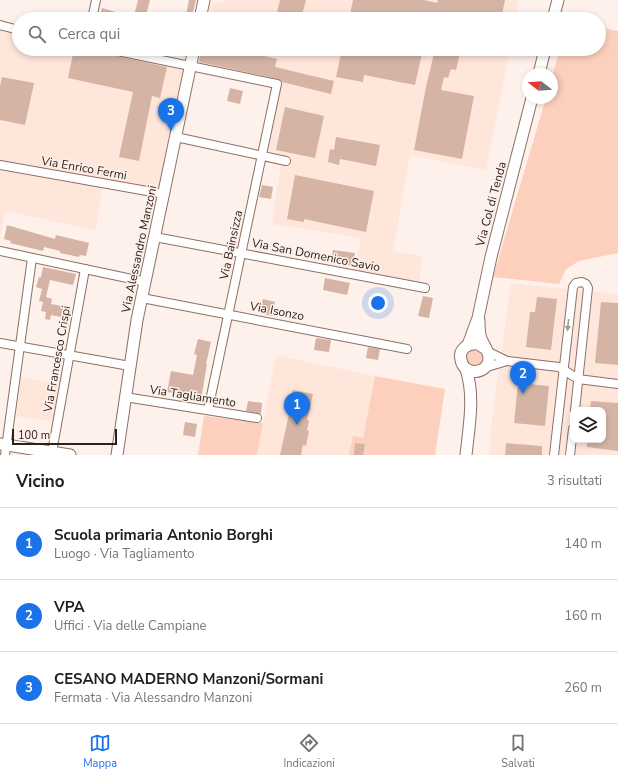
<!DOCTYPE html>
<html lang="it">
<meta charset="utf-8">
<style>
:root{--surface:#fff;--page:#f2f2f2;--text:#202124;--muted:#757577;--line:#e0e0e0;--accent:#1a73e8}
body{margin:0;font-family:"Nunito Sans",sans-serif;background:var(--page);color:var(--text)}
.controls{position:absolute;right:12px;bottom:12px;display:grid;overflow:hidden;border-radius:8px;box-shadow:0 2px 6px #0003}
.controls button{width:36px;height:36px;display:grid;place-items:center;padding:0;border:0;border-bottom:1px solid var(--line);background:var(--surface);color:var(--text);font:20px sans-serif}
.compass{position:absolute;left:522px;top:68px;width:36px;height:36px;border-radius:50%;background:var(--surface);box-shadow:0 2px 6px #0003;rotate:287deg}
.scale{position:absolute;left:12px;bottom:10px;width:105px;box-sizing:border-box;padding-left:4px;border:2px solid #2c201b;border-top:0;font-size:11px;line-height:14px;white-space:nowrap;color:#2c201b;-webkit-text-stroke:3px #fef0ea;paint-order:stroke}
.you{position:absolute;left:378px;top:303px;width:14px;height:14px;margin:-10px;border:3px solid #fff;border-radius:50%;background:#1a73e8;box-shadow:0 0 0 6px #1a73e833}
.badge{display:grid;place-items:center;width:26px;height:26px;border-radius:50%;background:var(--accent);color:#fff;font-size:13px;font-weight:700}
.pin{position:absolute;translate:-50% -33px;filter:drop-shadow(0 1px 2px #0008)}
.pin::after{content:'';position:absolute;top:21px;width:14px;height:12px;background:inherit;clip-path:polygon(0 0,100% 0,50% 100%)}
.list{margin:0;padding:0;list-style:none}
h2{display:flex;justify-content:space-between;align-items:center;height:52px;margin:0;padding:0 16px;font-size:17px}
h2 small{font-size:13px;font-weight:400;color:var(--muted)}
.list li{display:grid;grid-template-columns:26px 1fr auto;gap:12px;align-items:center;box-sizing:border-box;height:72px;padding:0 16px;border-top:1px solid var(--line)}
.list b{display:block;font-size:15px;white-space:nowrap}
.list p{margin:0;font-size:13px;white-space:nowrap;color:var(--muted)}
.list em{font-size:13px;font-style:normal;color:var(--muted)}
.icon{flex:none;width:22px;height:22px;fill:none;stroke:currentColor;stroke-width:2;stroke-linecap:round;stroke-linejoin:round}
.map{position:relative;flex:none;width:618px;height:455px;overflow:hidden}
.search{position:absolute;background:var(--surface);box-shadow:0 2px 6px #0003;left:12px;right:12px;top:12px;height:44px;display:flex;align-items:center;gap:10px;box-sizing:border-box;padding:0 14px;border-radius:22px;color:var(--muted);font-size:15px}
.sheet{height:268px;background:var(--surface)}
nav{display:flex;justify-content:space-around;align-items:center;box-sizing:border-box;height:56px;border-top:1px solid var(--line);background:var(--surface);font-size:11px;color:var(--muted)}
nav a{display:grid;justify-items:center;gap:2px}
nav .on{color:var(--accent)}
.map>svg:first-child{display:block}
</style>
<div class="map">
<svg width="618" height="455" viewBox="0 0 618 455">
<rect width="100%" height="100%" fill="#fef0ea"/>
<!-- built -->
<g fill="#ffe6db" fill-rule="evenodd">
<path d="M228 0H519L516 19H212L214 12 207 5Z"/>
<path d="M0 29 19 33V49H93L186 69 161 190 0 161Z"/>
<path d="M201 49H510L486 170 410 155 393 251 422 256 419 283 354 272 361 238 272 224 281 164 288 166 291 157 268 152 280 82 198 64Z"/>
<path d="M0 169 102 186 96 230 5 211 0 239Z"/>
<path d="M511 283 618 294V455H489L492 420ZM573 410H603V440H573Z"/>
<path d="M276 355 375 376 363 438 353 437 349 455H257Z"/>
<path d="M21 377 61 385 54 422 16 416Z"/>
</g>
<!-- green -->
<g fill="#fdd0bd">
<path d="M599 27 618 31V253L579 261 566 269 559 284 493 277 546 98H552V77L560 49H599Z"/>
<path d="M471 349C479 349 482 351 484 359L479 367 468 365 466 356Z"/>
<path d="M375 376 445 389 435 455H349L353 436 363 438Z"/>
<path d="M204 416 263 423 257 455H198Z"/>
</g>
<!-- building -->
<g fill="#d5b4a6">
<path d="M138 0H150L146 15 135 12Z"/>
<path d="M189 0H196L192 16 186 15Z"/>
<path d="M280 0H306L301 19H287L276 16Z"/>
<path d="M353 0H424L437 3 438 0H505L501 19H349Z"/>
<path d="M102 8 119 13 117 19H99Z"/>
<path d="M74 49H93L103 51 107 54 167 67 160 98 152 96 139 161 119 157 133 92 68 78Z"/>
<path d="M201 49H233L277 59 275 67 334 81 331 94 282 82 278 79 199 62Z"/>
<path d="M342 49H423L415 85 364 75 363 82 336 77Z"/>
<path d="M435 49H461L456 70 451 69 448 78 444 77 441 90 474 96 462 159 414 150 426 87Z"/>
<path d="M2 77 34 83 25 125 0 120V86Z"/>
<path d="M230 88 243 91 240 104 227 101Z"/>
<path d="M285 107 324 116 315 158 276 150Z"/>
<path d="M336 137 380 145 376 166 340 159 339 165 328 162 330 149 334 150Z"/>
<path d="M295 175 374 191 366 232 304 219V222L287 219Z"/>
<path d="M262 185 273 187 271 199 259 197Z"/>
<path d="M7 225 55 239 56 235 89 243 86 256 80 255 79 257 60 253V251L44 247 43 251 10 243 11 241 4 239Z"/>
<path d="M333 250 355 253 353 266 331 262Z"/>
<path d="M43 267 76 274 73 285 50 280 46 297 52 299 51 304 68 307 66 318 51 315 50 320 45 319 46 312 41 311 43 302 39 301 42 289 36 287 39 277H41Z"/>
<path d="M325 278 350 283 347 295 323 290Z"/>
<path d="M423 296 433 298 429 318 418 316Z"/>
<path d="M537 297 557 299 551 350 526 347 530 312H535Z"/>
<path d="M263 299 275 302 272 316 259 313Z"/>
<path d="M601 302 618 303V365L595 363Z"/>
<path d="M316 338 331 340 329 352 314 350Z"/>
<path d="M198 339 211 342 206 364H207L201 400 188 398 189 395 167 392 171 371 193 375 197 355 194 354Z"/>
<path d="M368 347 380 349 378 360 366 358Z"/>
<path d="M518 383 549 386 545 426 514 423Z"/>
<path d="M293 390 313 394 307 420H309L307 430 309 431 306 446 303 445 301 455H280L293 396H291Z"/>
<path d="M248 401 262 403 261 414 246 411Z"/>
<path d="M591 401 618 403V451L587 447V440H603V410H590Z"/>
<path d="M185 422 197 424 195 437 183 435Z"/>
<path d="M355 443 365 444 363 455H354Z"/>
<path d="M506 443 542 446V455H505Z"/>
</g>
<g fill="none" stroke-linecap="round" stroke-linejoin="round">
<!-- street casing -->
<g stroke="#8d7063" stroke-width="10">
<g id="street">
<path d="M92 19 96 0"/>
<path d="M0 25 19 30"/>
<path d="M108 49 277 84 208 410"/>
<path d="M176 137 286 161"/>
<path d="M0 165 164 194"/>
<path d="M155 237 425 288"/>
<path d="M0 251 146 282"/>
<path d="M142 298 407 349"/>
<path d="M0 343 130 366"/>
<path d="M487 351 507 361 559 367 578 379 618 384"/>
<path d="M484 368 507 361"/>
<path d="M125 397 257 418"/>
<path d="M52 452 85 269"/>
<path d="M5 455 32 258"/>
<path d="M554 455 573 287 576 283 582 282 586 284 588 288 575 410"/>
<path d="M570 455 573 429"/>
</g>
</g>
<!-- secondary casing -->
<g stroke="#8d7063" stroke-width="13">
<g id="secondary">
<path d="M200 19 204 0"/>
<path d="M553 19 558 0"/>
<path d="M539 74 545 49"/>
<path d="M479 320C479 326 479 333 481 339 484 345 489 352 489 359 487 375 464 376 461 360 458 349 468 343 478 344L486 349"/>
<path d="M468 345 478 318 491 257 532 98"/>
<path d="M0 444 70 455"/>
<path d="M117 455 137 320 194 49"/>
<path d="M466 455C469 426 475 397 466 369"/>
</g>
</g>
<!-- street -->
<use href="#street" stroke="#fff" stroke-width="8"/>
<!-- secondary -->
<use href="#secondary" stroke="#fff" stroke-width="11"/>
</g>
<!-- one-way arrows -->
<defs><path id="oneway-solid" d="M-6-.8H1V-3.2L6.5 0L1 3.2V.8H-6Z"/></defs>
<use fill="#a09b98" href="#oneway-solid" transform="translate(568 325) rotate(96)"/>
<g text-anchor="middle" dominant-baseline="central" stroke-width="3" stroke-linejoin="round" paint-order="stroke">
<!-- street labels -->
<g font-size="12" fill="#2c201b" stroke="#fef0ea">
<text transform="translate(84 168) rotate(10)">Via Enrico Fermi</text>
<text transform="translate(491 204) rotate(-75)">Via Col di Tenda</text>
<text transform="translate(231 245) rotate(-78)">Via Bainsizza</text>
<text transform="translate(139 249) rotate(-78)">Via Alessandro Manzoni</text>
<text transform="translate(316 255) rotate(11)">Via San Domenico Savio</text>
<text transform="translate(277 311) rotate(11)">Via Isonzo</text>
<text transform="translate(57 359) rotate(-80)">Via Francesco Crispi</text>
<text transform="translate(193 396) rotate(9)">Via Tagliamento</text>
</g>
</g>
</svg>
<div class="controls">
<button><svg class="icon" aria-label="layers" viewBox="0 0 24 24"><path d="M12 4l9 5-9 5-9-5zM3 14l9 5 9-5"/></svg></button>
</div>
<svg class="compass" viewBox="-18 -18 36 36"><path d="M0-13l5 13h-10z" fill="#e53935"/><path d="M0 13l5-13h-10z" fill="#757577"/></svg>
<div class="scale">100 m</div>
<div class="you"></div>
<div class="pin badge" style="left:297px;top:425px">1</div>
<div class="pin badge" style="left:523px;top:394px">2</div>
<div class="pin badge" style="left:171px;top:131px">3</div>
<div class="search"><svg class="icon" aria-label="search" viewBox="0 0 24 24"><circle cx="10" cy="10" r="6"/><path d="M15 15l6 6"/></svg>Cerca qui</div>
</div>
<section class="sheet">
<h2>Vicino<small>3 risultati</small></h2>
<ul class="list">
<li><span class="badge">1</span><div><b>Scuola primaria Antonio Borghi</b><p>Luogo · Via Tagliamento</p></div><em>140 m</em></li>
<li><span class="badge">2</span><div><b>VPA</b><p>Uffici · Via delle Campiane</p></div><em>160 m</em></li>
<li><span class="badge">3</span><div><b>CESANO MADERNO Manzoni/Sormani</b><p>Fermata · Via Alessandro Manzoni</p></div><em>260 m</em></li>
</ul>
</section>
<nav>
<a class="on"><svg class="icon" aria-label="map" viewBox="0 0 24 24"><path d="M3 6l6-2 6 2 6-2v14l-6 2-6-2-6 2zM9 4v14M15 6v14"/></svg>Mappa</a>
<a><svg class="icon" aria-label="directions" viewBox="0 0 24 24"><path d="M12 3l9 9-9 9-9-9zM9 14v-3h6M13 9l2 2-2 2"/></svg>Indicazioni</a>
<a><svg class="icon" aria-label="saved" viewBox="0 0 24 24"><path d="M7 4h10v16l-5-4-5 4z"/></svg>Salvati</a>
</nav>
